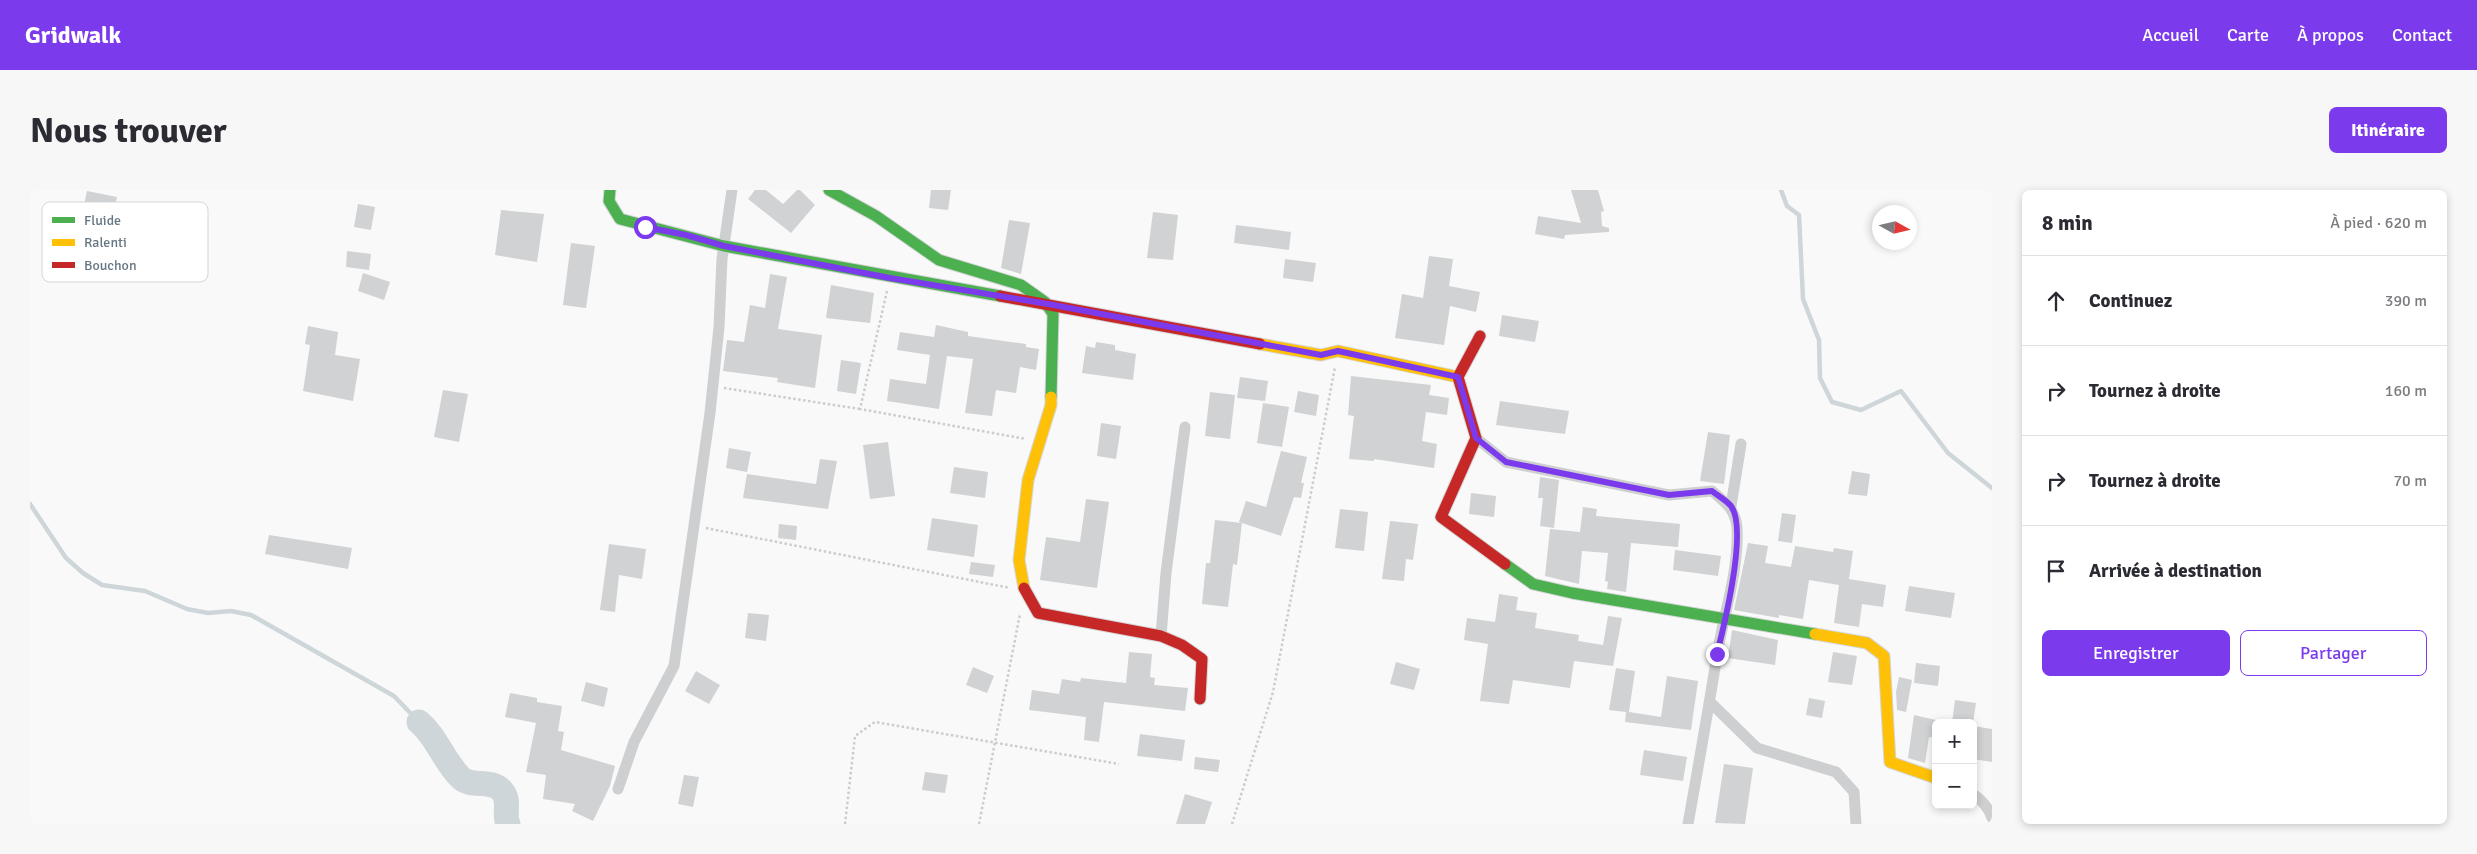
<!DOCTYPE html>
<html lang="fr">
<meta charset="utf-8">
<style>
:root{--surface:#fff;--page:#f7f7f7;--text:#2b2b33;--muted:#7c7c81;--line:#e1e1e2;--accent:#7c3aed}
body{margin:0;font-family:Signika,sans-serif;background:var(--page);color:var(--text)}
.controls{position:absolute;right:15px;bottom:15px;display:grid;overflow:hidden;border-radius:8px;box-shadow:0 2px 8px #0003}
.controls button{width:45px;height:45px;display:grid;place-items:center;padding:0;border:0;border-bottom:1px solid var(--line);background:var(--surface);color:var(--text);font:25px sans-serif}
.compass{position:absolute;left:1842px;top:15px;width:45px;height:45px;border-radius:50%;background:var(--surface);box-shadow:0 2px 8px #0003;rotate:98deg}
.stop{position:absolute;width:15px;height:15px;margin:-11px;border:4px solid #7c3aed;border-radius:50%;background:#fff}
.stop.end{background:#7c3aed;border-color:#fff;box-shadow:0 1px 5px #0008}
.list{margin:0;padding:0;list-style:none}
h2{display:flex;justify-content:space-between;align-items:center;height:65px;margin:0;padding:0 20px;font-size:21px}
h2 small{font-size:16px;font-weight:400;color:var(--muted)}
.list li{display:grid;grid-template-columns:32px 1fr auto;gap:15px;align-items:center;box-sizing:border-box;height:90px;padding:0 20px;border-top:1px solid var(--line)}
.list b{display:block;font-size:19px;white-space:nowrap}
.list em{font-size:16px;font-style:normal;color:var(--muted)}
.actions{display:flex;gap:10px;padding:15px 20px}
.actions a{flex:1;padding:11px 0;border:1px solid var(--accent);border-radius:8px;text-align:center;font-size:18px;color:var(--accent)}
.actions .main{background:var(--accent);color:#fff}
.icon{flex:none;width:28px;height:28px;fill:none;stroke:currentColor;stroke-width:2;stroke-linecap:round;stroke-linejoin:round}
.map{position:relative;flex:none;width:1962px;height:634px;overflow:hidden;border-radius:8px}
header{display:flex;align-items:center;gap:30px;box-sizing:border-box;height:70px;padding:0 25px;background:var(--accent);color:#fff}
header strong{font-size:24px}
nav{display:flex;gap:28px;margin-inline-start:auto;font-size:18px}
.intro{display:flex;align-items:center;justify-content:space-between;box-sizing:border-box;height:120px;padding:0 30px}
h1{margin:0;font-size:35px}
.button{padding:12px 22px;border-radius:8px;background:var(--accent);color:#fff;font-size:18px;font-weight:700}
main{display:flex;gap:30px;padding:0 30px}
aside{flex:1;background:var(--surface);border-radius:8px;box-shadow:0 2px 8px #0003}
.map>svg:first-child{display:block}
</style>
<header>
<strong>Gridwalk</strong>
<nav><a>Accueil</a><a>Carte</a><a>À propos</a><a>Contact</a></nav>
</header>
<div class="intro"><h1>Nous trouver</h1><a class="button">Itinéraire</a></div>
<main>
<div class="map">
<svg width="1962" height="634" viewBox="0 0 1962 634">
<rect width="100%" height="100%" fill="#f9f9f9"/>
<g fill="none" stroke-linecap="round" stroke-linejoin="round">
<!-- stream -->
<g stroke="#ced6d9" stroke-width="4.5">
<path d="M1751 0 1757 16 1769 25 1773 109 1789 150 1790 188 1802 212 1831 220 1871 201 1918 263 1962 298"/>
<path d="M0 314 36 368 53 383 72 395 115 401 157 419 178 423 201 421 221 425 364 506 389 532"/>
</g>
<!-- river -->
<path stroke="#ced6d9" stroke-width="25" d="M389 532C407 547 413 570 430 587 441 599 461 588 472 601 481 611 473 624 478 634"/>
</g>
<!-- building -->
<g fill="#d0d2d3">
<path d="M725 0H736L753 14 767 0H770L785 15 761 43 718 9Z"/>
<path d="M901 0H921L918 20 899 18Z"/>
<path d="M1541 0H1568L1574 21 1571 22 1572 36 1579 38V42L1535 45 1534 49 1505 44 1508 26 1551 33Z"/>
<path d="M57 1 87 7 81 35 51 29Z"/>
<path d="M328 14 345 17 341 40 324 37Z"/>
<path d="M471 20 514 24 507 72 465 65Z"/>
<path d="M1123 22 1148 25 1143 70 1117 68Z"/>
<path d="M979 30 1000 33 991 84 971 78Z"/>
<path d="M1206 35 1261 42 1259 60 1204 53Z"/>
<path d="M541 53 565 56 556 118 533 115Z"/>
<path d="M317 61 341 64 339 80 316 77Z"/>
<path d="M1399 66 1423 69 1419 96 1450 102 1446 122 1420 116 1414 155 1365 148 1372 104 1393 108Z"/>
<path d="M1255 69 1286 73 1283 92 1253 88Z"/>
<path d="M333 83 360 92 354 110 328 101Z"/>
<path d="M740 84 757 87 748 139 792 145 785 198 747 192 748 188 693 181 697 150 714 152 720 115 735 118Z"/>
<path d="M801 95 844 103 840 133 796 128Z"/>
<path d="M1472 125 1509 131 1505 152 1469 146Z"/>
<path d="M906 135 938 142V146L996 154V157L1009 159 1006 180 990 177 986 203 966 200 962 226 935 223 943 169 917 166 909 219 857 211 860 189 896 194 900 165 867 160 870 142 904 147Z"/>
<path d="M278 136 308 142 305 165 330 169 323 211 273 201 280 155 275 154Z"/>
<path d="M1066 152 1085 155V160L1106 164 1103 190 1052 183 1056 156 1065 158Z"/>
<path d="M811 170 831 173 826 204 807 201Z"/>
<path d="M1321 186 1401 195 1399 205 1419 208 1417 225 1396 222 1392 251 1407 254 1404 278 1344 269V271L1319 269 1324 226 1318 225Z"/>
<path d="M1210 187 1238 191 1235 211 1207 208Z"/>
<path d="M413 200 438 204 429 252 404 247Z"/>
<path d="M1268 201 1289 205 1286 226 1264 222Z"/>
<path d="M1180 202 1205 205 1200 249 1175 246Z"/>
<path d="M1470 211 1539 221 1535 244 1466 235Z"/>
<path d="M1233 213 1259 217 1252 257 1227 253Z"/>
<path d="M1071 233 1091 236 1086 269 1067 266Z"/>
<path d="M1678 242 1700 245 1694 294 1670 291Z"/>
<path d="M858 252 865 306 840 309 833 255Z"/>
<path d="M699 258 721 262 717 282 696 278Z"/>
<path d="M1251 261 1277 267 1271 293H1274L1271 308 1264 307 1251 346 1209 332 1216 311 1236 317Z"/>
<path d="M790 269 807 271 798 319 713 308 717 284 786 294Z"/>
<path d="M924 277 958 282 955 308 920 303Z"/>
<path d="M1822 281 1840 284 1837 306 1818 304Z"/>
<path d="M1510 287 1529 290 1524 338 1510 336 1513 308H1508Z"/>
<path d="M1441 303 1466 306 1464 327 1439 324Z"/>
<path d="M1056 309 1079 312 1067 398 1010 390 1016 347 1050 352Z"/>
<path d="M1553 317 1567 319 1566 326 1650 334 1648 357 1601 353 1596 402 1577 399 1578 392 1575 391 1578 363 1552 361 1549 394 1515 386 1520 339 1550 342Z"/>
<path d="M1310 319 1338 322 1334 361 1305 358Z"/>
<path d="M1752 323 1766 325 1762 353 1748 351Z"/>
<path d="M902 328 948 335 944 367 897 360Z"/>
<path d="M1185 330 1212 333 1207 375 1203 374 1198 417 1172 414 1176 373H1180Z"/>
<path d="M1360 331 1388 334 1383 370 1376 369 1374 391 1352 389Z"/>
<path d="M749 334 767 336 766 350 748 348Z"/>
<path d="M239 345 322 358 318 379 235 364Z"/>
<path d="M1718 353 1738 356 1735 373 1761 377 1765 356 1803 362 1804 358 1823 361 1819 389 1856 395 1853 417 1832 414 1829 437 1804 433 1809 395 1779 390 1773 429 1749 425V428L1704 420Z"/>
<path d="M579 354 616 359 612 389 589 385 585 422 570 420Z"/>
<path d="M1645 360 1691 366 1688 386 1643 380Z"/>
<path d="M941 372 965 375 963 387 939 384Z"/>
<path d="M1879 396 1925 403 1921 428 1875 421Z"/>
<path d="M1469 404 1488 407 1486 420 1507 423 1505 438 1549 445 1548 451 1573 455 1578 426 1592 428 1583 476 1544 471 1540 498 1483 490 1479 514 1450 511 1458 454 1434 450 1437 428 1465 432Z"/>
<path d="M718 423 739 425 736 451 715 448Z"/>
<path d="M1702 440 1748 450 1745 475 1698 468Z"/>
<path d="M1099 462 1122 464 1120 487 1125 488 1124 495 1158 498 1155 521 1074 512 1069 552 1054 550 1056 527 999 520 1002 500 1029 504 1032 489 1050 492 1051 488 1096 493Z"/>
<path d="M1803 462 1827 466 1822 495 1798 492Z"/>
<path d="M1366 472 1390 479 1384 500 1360 494Z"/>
<path d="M1886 473 1910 476 1908 496 1884 493Z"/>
<path d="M943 477 964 486 957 503 936 495Z"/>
<path d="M1586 478 1605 481 1599 522 1631 527 1637 486 1668 491 1661 540 1595 532 1596 522 1579 520Z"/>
<path d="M666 481 690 495 679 514 655 501Z"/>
<path d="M1869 487 1882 490 1876 522 1867 520 1866 502Z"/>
<path d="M556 492 578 498 574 517 551 511Z"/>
<path d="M480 503 507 508V512L532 516 528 541 534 542 531 560 585 576 580 596 563 631 542 621 545 614 513 609 516 585 496 582 506 533 475 527Z"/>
<path d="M1779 508 1795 511 1792 528 1776 525Z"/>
<path d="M1925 510 1946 513 1943 533H1922Z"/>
<path d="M1884 525 1906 530V548L1899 547 1895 573 1878 568Z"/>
<path d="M1943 536 1962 539V572L1943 569Z"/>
<path d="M1110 544 1155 550 1152 571 1107 566Z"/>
<path d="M1614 560 1657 567 1653 591 1610 585Z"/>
<path d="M1165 567 1190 570 1188 582 1164 579Z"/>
<path d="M1694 574 1723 578 1715 634 1685 633Z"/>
<path d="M895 582 918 585 915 603 892 600Z"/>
<path d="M654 585 669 587 663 617 648 614Z"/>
<path d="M1155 604 1182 612 1175 634H1146Z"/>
</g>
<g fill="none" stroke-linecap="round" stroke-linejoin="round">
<!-- fast casing -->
<g stroke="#d5d6d7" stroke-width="13">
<g id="fast">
<path d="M580 0 579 11 590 29 694 56 970 106"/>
<path d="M799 0 846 26 909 70 991 95 1015 112 1023 124 1021 207"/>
<path d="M1475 374 1503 394 1542 403 1785 444"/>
</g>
</g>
<!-- slow casing -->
<g stroke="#d5d6d7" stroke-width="13">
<g id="slow">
<path d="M1230 154 1291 165 1308 161 1428 187"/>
<path d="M994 398 989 370 998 290 1021 215V207"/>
<path d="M1785 444 1837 453 1854 466 1860 572 1906 588"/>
</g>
</g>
<!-- jam casing -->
<g stroke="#d5d6d7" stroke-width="13">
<g id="jam">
<path d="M970 106 1230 154"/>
<path d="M1450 146 1428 187 1446 248 1411 327 1475 374"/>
<path d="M994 398 1008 423 1131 446 1152 455 1172 469 1170 509"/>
</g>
</g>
<!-- path -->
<g stroke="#cbcccd" stroke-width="2.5" stroke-dasharray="2.5 2.5" stroke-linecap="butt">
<path d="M857 101 830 219 996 249"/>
<path d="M694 198 830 219"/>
<path d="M676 338 980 398"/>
<path d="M815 634 825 546 845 532 1089 574"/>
<path d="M949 634 990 424"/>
<path d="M1202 634 1243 502 1305 177"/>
</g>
<!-- street -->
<g stroke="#cecfd0" stroke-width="11">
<path d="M1446 248 1476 272 1639 305 1682 301C1695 312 1705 319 1707 337 1709 381 1694 423 1687 465 1678 522 1668 578 1658 634"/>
<path d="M1701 316 1711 254"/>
<path d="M1131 446 1136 383 1155 237"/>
<path d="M1681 513 1727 558 1806 582 1824 602 1826 634"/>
<path d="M588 599 604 552 644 476 680 223 689 137 692 69 702 0"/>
<path d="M1943 604C1953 611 1959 618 1962 628"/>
</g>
<!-- fast -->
<use href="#fast" stroke="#4caf50" stroke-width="11"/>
<!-- slow -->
<use href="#slow" stroke="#ffc107" stroke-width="11"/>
<!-- jam -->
<use href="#jam" stroke="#c62828" stroke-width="11"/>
</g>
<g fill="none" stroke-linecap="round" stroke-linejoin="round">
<!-- route -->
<path stroke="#7c3aed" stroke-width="6" d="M615 37 656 45 694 56 860 88 1018 114 1291 165 1308 161 1428 187 1446 248 1476 272 1639 305 1682 301C1688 306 1696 310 1701 316 1718 339 1694 436 1687 464"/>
</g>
<!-- legend -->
<rect x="12" y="12" width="166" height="80" rx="8" fill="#fff" stroke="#d1d6da" stroke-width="1"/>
<rect x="22" y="27" width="23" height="6" fill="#4caf50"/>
<rect x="22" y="49" width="23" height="7" fill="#ffc107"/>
<rect x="22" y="72" width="23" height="6" fill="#c62828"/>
<g font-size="14" fill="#657683">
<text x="54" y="35">Fluide</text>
<text x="54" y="57">Ralenti</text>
<text x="54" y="80">Bouchon</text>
</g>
</svg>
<div class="controls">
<button>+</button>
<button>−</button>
</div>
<svg class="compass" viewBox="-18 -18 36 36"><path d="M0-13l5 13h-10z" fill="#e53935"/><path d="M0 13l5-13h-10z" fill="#7c7c81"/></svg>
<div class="stop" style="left:615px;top:37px"></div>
<div class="stop end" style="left:1687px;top:464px"></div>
</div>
<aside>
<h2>8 min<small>À pied · 620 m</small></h2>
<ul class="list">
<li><svg class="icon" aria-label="ahead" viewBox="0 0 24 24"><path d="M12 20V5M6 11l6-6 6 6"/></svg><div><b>Continuez</b></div><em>390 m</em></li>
<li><svg class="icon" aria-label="right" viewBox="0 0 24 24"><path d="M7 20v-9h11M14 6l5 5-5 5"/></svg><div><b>Tournez à droite</b></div><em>160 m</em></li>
<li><svg class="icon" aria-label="right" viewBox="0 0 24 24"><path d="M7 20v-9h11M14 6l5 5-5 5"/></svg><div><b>Tournez à droite</b></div><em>70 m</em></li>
<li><svg class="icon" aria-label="arrive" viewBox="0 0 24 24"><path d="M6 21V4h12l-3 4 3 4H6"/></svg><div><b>Arrivée à destination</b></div></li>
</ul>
<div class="actions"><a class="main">Enregistrer</a><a>Partager</a></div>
</aside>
</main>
